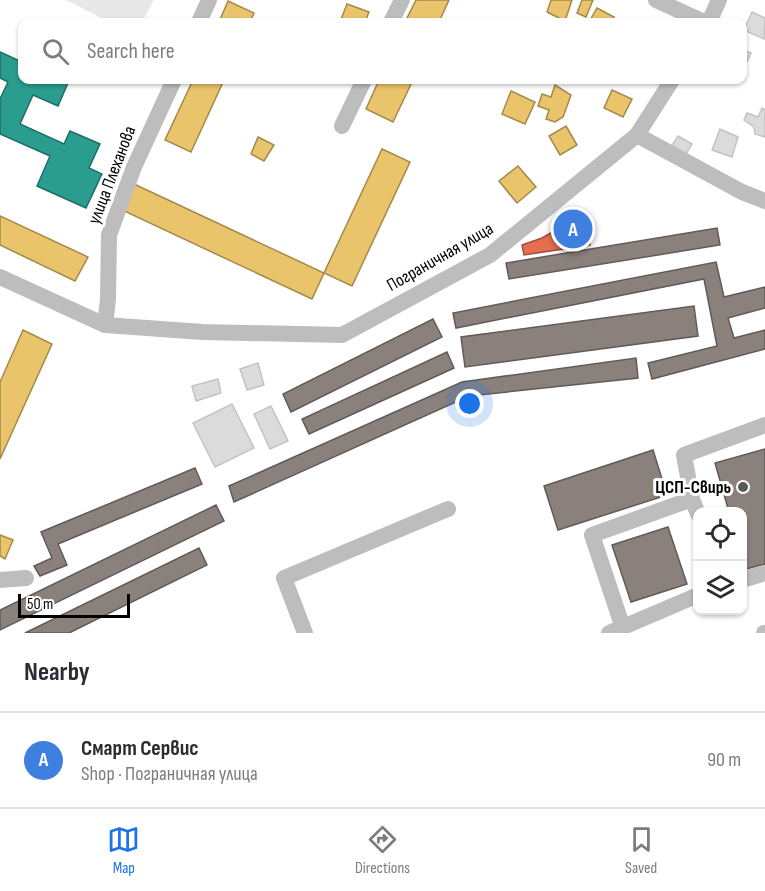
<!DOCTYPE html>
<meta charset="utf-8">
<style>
:root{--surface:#fff;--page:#f7f7f7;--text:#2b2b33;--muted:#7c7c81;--line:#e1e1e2;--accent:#1a73e8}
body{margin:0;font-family:"Sofia Sans Condensed",sans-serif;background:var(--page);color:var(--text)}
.controls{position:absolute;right:18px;bottom:18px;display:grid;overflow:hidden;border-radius:12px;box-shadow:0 2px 4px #0004}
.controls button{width:54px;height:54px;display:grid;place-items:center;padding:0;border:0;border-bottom:2px solid var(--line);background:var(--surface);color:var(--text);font:30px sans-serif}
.scale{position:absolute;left:18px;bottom:15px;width:112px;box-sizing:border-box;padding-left:6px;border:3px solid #000;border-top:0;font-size:16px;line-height:21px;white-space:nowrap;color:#000;-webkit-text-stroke:4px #fff;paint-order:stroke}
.you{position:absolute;left:470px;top:404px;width:21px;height:21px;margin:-15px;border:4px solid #fff;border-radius:50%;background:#1a73e8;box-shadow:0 0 0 9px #1a73e833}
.badge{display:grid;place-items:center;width:39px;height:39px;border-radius:50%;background:var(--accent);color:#fff;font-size:20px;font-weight:700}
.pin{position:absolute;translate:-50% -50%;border:3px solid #fff;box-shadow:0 2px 6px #0006}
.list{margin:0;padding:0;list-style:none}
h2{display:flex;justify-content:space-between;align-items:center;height:78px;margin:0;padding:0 24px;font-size:26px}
h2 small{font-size:20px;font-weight:400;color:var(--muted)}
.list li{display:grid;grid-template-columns:39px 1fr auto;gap:18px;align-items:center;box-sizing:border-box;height:96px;padding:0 24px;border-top:2px solid var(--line)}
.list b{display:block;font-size:22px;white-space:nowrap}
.list p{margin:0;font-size:20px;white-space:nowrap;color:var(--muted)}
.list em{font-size:20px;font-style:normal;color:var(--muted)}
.icon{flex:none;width:33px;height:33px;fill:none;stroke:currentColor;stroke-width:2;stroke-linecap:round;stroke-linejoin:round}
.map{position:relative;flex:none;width:765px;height:633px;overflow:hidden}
.search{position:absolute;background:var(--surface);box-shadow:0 2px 4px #0004;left:18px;right:18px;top:18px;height:66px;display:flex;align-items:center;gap:15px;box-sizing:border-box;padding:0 21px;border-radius:12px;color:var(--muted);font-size:22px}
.sheet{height:174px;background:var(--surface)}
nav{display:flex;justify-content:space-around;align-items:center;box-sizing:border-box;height:84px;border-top:2px solid var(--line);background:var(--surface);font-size:16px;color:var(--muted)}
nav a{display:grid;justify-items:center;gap:3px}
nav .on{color:var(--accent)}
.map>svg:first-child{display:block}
</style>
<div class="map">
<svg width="765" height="633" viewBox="0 0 765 633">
<rect width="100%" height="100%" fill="#fff"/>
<!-- green -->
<path fill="#e8e8e8" d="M66 0H154L142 22H109Z"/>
<!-- homes -->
<g fill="#e9c46a" stroke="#a3894a" stroke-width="1.5">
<path d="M416 0H449L439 22H405Z"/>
<path d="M551 0H572L565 21 547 12Z"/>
<path d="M582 0H593L586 17 577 13Z"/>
<path d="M228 1 254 13 250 22H219Z"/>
<path d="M347 4 369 12 365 22H340Z"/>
<path d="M597 8 614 17 611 22H589Z"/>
<path d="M193 80H224L191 152 165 140Z"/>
<path d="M379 80H413L393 122 366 109Z"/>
<path d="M555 85 571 95 563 117 555 122 546 119 549 110 538 106 542 94 551 97Z"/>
<path d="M612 90 632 99 623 117 604 108Z"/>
<path d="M511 91 535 102 525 124 502 114Z"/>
<path d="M566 126 577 145 560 155 549 136Z"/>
<path d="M258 137 274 145 264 161 251 154Z"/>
<path d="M382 149 410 162 352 286 324 273Z"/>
<path d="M518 166 536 187 517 203 499 181Z"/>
<path d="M134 184 324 273 312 299 122 210Z"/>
<path d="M0 216 88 257 75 281 0 245Z"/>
<path d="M23 330 52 344 0 459V382Z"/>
<path d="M0 535 13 540 5 559 0 556Z"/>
</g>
<!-- shops -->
<path fill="#e76f51" stroke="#a24e39" stroke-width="1.5" d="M587 218 590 245 524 255 522 245 542 238 573 220Z"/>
<!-- schools -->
<path fill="#2a9d8f" stroke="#1d6e64" stroke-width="1.5" d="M0 52 22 62V80H61L68 83 58 106 33 95 20 124 64 144 70 131 100 144 89 168 102 174 86 208 37 186 50 156 0 134V99L8 82 0 78Z"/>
<!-- industry -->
<g fill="#8a817c" stroke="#615a57" stroke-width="1.5">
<path d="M717 228 720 245 509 279 506 263Z"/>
<path d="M716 262 724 297 765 287V308L728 318 734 338 765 330V349L652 379 648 363 717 346 704 279 456 328 453 313Z"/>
<path d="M694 306 698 336 465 367 461 337Z"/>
<path d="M433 319 442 337 291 412 283 394Z"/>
<path d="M447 352 454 368 309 434 302 419Z"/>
<path d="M636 358 638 378 469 396 234 502 229 486 462 382Z"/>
<path d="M765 449V564L746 569 742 558V512H729L715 463Z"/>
<path d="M653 450 667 495 558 530 544 486Z"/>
<path d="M195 468 202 484 58 544 67 565 40 576 34 566 52 558 41 532Z"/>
<path d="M216 505 224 521 0 630V610Z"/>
<path d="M668 527 687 584 631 602 612 545Z"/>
<path d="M199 548 207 565 69 633H25Z"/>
</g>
<!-- building -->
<g fill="#dbdbdb" stroke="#c3c3c3" stroke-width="1.5">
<path d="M752 12 765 18 764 39 744 30Z"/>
<path d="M742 49 751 53 742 72Z"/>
<path d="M762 108 765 110V137L755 134 754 127 744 120 747 113 758 117Z"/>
<path d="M720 129 738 137 732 157 712 150Z"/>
<path d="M678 136 692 144 686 154 671 147Z"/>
<path d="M258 363 264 385 247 390 240 369Z"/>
<path d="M218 379 221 393 196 401 192 386Z"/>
<path d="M232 404 254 448 215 467 193 423Z"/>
<path d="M271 406 288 441 270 449 254 414Z"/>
</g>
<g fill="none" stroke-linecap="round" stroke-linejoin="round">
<!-- minor -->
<g stroke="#bdbdbd" stroke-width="16">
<path d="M656 0 704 22"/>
<path d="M199 22 209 0"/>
<path d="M391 22 402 0"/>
<path d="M709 22 719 0"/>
<path d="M342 126 364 80"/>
<path d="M637 135 742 192 765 201"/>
<path d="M0 277 105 325 203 332 342 335 490 255 637 135 672 80"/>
<path d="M105 325 108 299 109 235 134 167 174 80"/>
<path d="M698 514 692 499 684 455 765 425"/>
<path d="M0 580 26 578"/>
<path d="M742 580 765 573"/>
<path d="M623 628 592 535 692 499"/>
<path d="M305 633 284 578 448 509"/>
<path d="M609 633 698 595"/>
<path d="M764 633H765"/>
</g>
</g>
<!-- markers -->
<circle fill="#595959" stroke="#fff" stroke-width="2" cx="743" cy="487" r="6"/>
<g text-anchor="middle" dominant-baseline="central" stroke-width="6" stroke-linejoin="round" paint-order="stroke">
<!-- street labels -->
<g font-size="18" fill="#000" stroke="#fff">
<text transform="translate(112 175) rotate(-69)">улица Плеханова</text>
<text transform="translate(440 257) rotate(-30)">Пограничная улица</text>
</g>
<!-- poi labels -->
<g font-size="18" font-weight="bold" fill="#000" stroke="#fff" text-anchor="end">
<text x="731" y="487">ЦСП-Свирь</text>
</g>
</g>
</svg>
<div class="controls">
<button><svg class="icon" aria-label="locate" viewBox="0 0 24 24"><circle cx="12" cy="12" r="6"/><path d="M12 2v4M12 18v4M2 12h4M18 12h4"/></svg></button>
<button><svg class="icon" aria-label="layers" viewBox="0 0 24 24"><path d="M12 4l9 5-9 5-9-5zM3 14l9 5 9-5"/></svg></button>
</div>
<div class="scale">50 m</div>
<div class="you"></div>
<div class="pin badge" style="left:573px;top:229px;background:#3f7fe0">A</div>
<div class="search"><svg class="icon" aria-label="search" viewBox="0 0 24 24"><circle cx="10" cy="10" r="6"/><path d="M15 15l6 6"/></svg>Search here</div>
</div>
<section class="sheet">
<h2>Nearby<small></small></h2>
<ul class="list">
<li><span class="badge" style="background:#3f7fe0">A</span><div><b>Смарт Сервис</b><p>Shop · Пограничная улица</p></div><em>90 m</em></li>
</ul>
</section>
<nav>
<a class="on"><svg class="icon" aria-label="map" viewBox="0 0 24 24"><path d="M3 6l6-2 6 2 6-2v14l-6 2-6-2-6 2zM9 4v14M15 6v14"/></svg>Map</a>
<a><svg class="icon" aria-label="directions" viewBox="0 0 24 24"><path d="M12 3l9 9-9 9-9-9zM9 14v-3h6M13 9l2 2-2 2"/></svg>Directions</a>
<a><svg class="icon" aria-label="saved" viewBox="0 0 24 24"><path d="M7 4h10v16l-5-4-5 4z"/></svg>Saved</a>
</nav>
